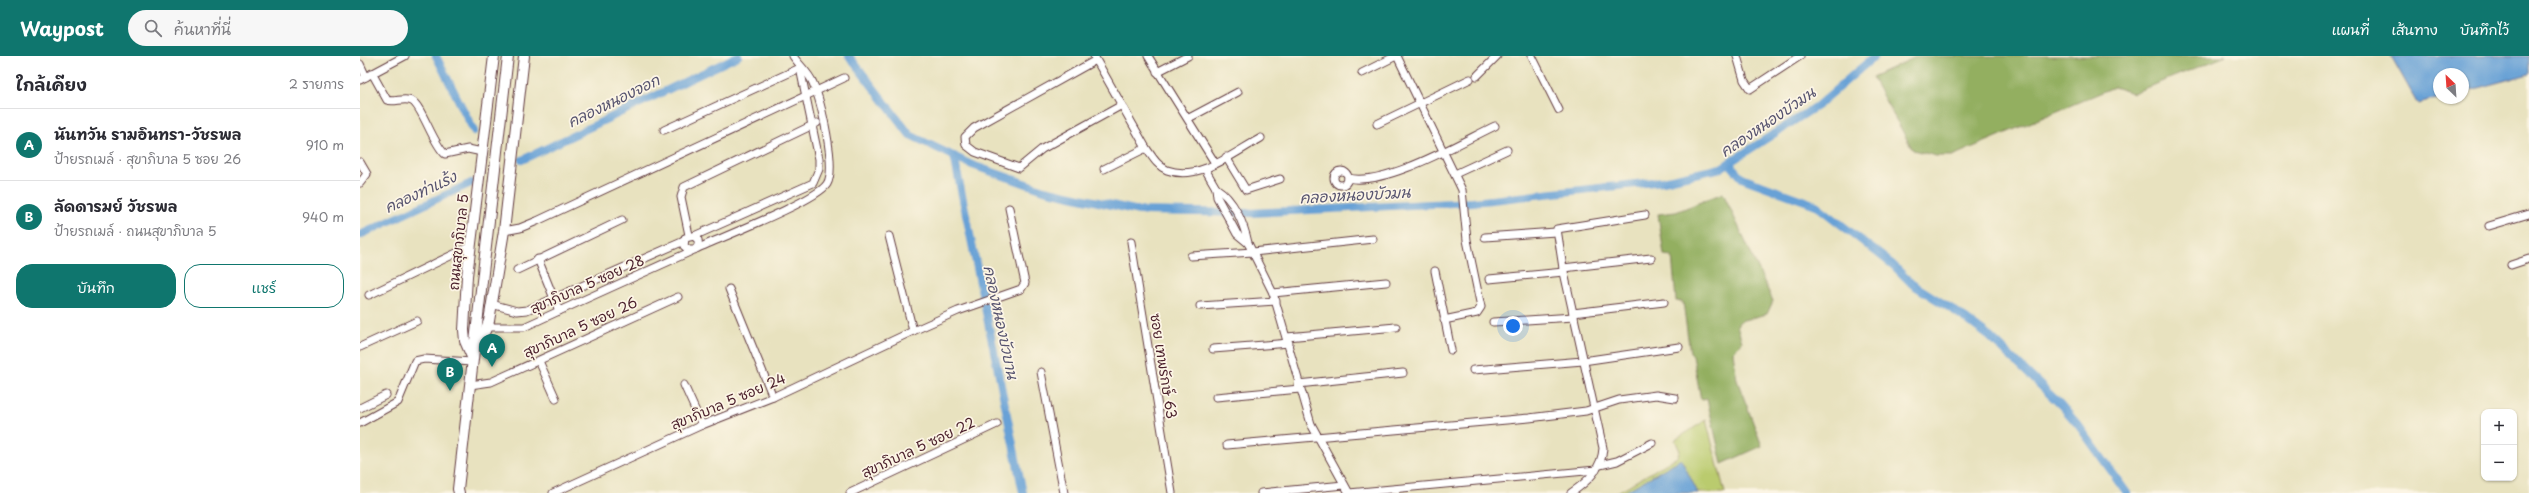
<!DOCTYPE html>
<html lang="th">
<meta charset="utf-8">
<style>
:root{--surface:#fff;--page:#f7f7f7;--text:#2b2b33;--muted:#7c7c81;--line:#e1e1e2;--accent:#0f766e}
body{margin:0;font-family:"Playpen Sans","Playpen Sans Thai",sans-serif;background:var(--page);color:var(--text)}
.controls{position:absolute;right:12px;bottom:12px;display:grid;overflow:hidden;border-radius:8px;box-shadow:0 1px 3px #0004}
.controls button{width:36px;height:36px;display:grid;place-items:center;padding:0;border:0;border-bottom:1px solid var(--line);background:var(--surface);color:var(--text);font:20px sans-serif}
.compass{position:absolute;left:2073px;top:12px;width:36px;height:36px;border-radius:50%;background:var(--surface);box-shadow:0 1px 3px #0004;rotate:335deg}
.you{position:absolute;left:1153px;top:270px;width:14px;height:14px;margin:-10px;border:3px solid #fff;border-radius:50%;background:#1a73e8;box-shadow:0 0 0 6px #1a73e833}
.badge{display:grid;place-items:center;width:26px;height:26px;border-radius:50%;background:var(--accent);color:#fff;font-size:13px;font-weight:700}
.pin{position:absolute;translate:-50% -33px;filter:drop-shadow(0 1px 2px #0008)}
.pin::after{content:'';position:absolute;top:21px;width:14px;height:12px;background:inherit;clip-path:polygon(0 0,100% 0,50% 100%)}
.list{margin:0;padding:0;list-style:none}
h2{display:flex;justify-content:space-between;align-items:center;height:52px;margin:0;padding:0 16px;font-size:17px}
h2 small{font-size:13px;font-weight:400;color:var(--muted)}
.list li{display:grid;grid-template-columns:26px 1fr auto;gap:12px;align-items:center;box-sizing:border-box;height:72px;padding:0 16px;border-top:1px solid var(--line)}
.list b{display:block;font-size:15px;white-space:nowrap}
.list p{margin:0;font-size:13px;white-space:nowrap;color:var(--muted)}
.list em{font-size:13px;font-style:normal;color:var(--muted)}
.actions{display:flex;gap:8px;padding:12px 16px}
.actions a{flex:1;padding:9px 0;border:1px solid var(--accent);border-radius:16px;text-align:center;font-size:14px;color:var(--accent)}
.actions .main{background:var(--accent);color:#fff}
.icon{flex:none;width:22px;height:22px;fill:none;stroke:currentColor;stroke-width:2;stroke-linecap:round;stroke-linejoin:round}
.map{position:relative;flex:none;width:2169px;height:437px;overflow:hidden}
header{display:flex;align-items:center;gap:24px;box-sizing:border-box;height:56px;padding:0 20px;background:var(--accent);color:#fff}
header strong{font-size:19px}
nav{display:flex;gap:22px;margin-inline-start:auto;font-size:14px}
.search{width:280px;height:36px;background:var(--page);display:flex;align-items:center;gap:10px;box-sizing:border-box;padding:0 14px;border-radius:22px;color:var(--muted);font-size:15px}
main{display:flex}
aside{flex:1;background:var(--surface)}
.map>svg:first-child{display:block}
</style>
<header>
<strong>Waypost</strong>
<div class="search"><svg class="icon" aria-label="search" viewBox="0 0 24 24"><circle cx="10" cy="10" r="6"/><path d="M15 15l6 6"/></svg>ค้นหาที่นี่</div>
<nav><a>แผนที่</a><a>เส้นทาง</a><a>บันทึกไว้</a></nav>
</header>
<main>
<aside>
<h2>ใกล้เคียง<small>2 รายการ</small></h2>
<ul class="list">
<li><span class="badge">A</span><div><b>นันทวัน รามอินทรา-วัชรพล</b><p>ป้ายรถเมล์ · สุขาภิบาล 5 ซอย 26</p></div><em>910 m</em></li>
<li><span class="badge">B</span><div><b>ลัดดารมย์ วัชรพล</b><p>ป้ายรถเมล์ · ถนนสุขาภิบาล 5</p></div><em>940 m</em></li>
</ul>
<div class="actions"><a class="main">บันทึก</a><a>แชร์</a></div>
</aside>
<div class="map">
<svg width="2169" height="437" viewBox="0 0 2169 437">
<rect width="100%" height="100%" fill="#fcf5e5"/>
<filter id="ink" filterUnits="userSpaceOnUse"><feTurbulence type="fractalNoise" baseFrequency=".025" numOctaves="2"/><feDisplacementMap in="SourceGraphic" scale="8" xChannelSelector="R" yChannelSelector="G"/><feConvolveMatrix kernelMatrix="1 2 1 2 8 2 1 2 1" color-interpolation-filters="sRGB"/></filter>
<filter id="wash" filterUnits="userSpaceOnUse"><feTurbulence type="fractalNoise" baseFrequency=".012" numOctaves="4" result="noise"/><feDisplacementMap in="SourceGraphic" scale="16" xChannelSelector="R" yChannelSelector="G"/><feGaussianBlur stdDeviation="0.9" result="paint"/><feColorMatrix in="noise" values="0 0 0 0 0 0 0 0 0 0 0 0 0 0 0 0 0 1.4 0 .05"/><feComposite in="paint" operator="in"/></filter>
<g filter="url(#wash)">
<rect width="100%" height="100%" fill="#e8e2bf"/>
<!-- green -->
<path fill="#bacb6e" stroke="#82754c" d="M1346 364 1365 437H1338L1320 404 1263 437H1256L1317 401 1320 395 1315 384Z"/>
<!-- forest -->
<g fill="#93af61" stroke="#6e6746">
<path d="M1558 0H1866L1773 37 1754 31 1592 100H1576L1553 94 1512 21Z"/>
<path d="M1363 137 1413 245 1407 258 1380 265 1377 269 1382 286 1373 296 1377 324 1402 390 1362 408 1347 343 1341 344 1333 300 1330 297 1323 246 1316 245 1312 200 1304 199 1298 158 1316 156Z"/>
</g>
<!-- water -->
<g fill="#67a1d6" stroke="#586080">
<path d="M2031 0H2169V18L2103 36V18H2079L2081 42 2058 48Z"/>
<path d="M1321 403 1338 437H1263Z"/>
</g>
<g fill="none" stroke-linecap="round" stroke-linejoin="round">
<!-- canal -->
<g stroke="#67a1d6" stroke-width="8">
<path d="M76 0 114 75"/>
<path d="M489 0 550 79 612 109 684 134 779 155 890 157 1113 146 1303 125 1361 112 1457 50 1515 0"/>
<path d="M594 100 663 437"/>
<path d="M162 104 378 0"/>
<path d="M1369 107 1382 122 1387 124 1456 149 1533 209 1552 228 1595 255 1630 281 1701 349 1719 370 1767 437"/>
<path d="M0 179 111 127"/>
</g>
</g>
</g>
<g filter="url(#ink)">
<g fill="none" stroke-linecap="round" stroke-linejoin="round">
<!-- minor casing -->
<g stroke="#623c41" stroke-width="9">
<g id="minor">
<path d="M734 0 786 92C792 100 797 110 807 114 839 126 875 96 901 82"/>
<path d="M788 0 855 107"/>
<path d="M1037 0 1102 134 1107 184 1121 251 1117 257 1084 264"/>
<path d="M1172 0 1199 54"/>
<path d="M1377 0 1384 24 1390 33 1440 0"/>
<path d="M736 4 614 72 605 81 606 89 615 96 659 112 682 93 762 49"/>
<path d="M0 8 6 21"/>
<path d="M797 16 828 0"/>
<path d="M12 17 27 44C34 47 44 41 52 45 62 50 73 88 85 98L108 93 122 96"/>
<path d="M1002 17 1036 0"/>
<path d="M1117 20 1137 0"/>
<path d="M0 24 45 0"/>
<path d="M829 62 878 36"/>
<path d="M1017 68 1110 23"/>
<path d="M304 74 440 12"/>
<path d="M866 101 886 134 920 123"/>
<path d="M0 106 7 118 0 127"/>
<path d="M744 113 786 92"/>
<path d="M845 113 856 132 857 141 877 178 888 187 913 237 951 368 989 437"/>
<circle cx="981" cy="122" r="7"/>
<path d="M1095 118 1147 94"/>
<path d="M988 122C1025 131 1101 86 1135 70"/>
<path d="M856 132C874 143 884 168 888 187"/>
<path d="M2129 170 2169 158"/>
<path d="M144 175 160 172 177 165 484 22"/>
<path d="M329 179 321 141 324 131 457 67"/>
<path d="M334 180 453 127 459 113V103L440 12"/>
<path d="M529 180 553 275"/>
<path d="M1125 181 1196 176"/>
<path d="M771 186 812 437"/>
<path d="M336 193C360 182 456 145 467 128 477 112 461 45 453 27 449 17 439 9 433 0"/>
<path d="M831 200 893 196 1013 183"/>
<path d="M178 203 199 255"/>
<path d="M2151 209 2169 203"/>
<path d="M1203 212 1291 202"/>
<path d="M157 214 262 164"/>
<path d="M1075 215 1091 294"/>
<path d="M1129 223 1204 216"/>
<path d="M369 233 413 341"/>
<path d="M913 237 1026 226"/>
<path d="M9 239 111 190"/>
<path d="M131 248 157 255 167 254 324 185"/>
<path d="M840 250 916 245"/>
<path d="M1213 257 1304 246"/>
<path d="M1133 266 1214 261"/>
<path d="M127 271H164L199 255 334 194C338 192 339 189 338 184L334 180 325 182 324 190 329 194H334"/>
<path d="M927 281 1036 271"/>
<path d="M0 291 57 265"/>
<path d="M853 293 929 287"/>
<path d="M179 305 196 343"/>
<path d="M1113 314 1223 305 1319 291"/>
<path d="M681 316 704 437"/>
<path d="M938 328 1043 317"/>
<path d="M110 329 131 326 318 241"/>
<path d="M324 329 342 369"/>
<path d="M856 341 940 333"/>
<path d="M0 352 26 339"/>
<path d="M0 367 38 346 55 305 64 303 112 306"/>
<path d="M867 389 1169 362 1226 355 1259 344 1296 339 1315 342"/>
<path d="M1240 409 1257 405 1292 387"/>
<path d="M193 437 342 369 413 341 553 275 598 255 661 233 665 227 649 152"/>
<path d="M490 437 637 368"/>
<path d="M901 437 984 429"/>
<path d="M989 437 1236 414"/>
<path d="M1211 437C1227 426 1242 413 1243 392L1203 212 1197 173 1285 159"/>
</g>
</g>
<!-- secondary casing -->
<g stroke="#623c41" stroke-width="12">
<g id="secondary">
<path d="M115 285 125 275 129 265 144 175 164 0"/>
<path d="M112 301 105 285 104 274 107 220 134 0"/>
<path d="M99 437 98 433 148 0"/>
</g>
</g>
<!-- minor -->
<use href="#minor" stroke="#fff" stroke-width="7"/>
<!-- secondary -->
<use href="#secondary" stroke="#fff" stroke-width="10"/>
</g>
</g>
<g text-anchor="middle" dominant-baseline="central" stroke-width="3.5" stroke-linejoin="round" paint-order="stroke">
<!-- street labels -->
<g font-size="14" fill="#4a1f2b" stroke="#fcf5e5">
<text transform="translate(98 186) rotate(-84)">ถนนสุขาภิบาล 5</text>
<text transform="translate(227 228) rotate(-24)">สุขาภิบาล 5 ซอย 28</text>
<text transform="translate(220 271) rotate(-25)">สุขาภิบาล 5 ซอย 26</text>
<text transform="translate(804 310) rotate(81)">ซอย เทพรักษ์ 63</text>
<text transform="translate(368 345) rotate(-23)">สุขาภิบาล 5 ซอย 24</text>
<text transform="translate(558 391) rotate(-25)">สุขาภิบาล 5 ซอย 22</text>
</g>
<!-- water labels -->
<g font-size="15" font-style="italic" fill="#56536f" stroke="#fcf5e5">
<text transform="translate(253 44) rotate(-26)">คลองหนองจอก</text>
<text transform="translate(1407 65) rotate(-34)">คลองหนองบัวมน</text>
<text transform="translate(60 135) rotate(-25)">คลองท่าแร้ง</text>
<text transform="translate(995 138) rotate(-3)">คลองหนองบัวมน</text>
<text transform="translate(642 266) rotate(78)">คลองหนองบัวบาน</text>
</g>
</g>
</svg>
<div class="controls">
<button>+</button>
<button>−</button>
</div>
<svg class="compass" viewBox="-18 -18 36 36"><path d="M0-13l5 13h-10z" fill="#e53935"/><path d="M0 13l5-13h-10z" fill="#7c7c81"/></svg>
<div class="you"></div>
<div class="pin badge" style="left:132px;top:311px">A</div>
<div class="pin badge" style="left:90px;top:335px">B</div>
</div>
</main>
